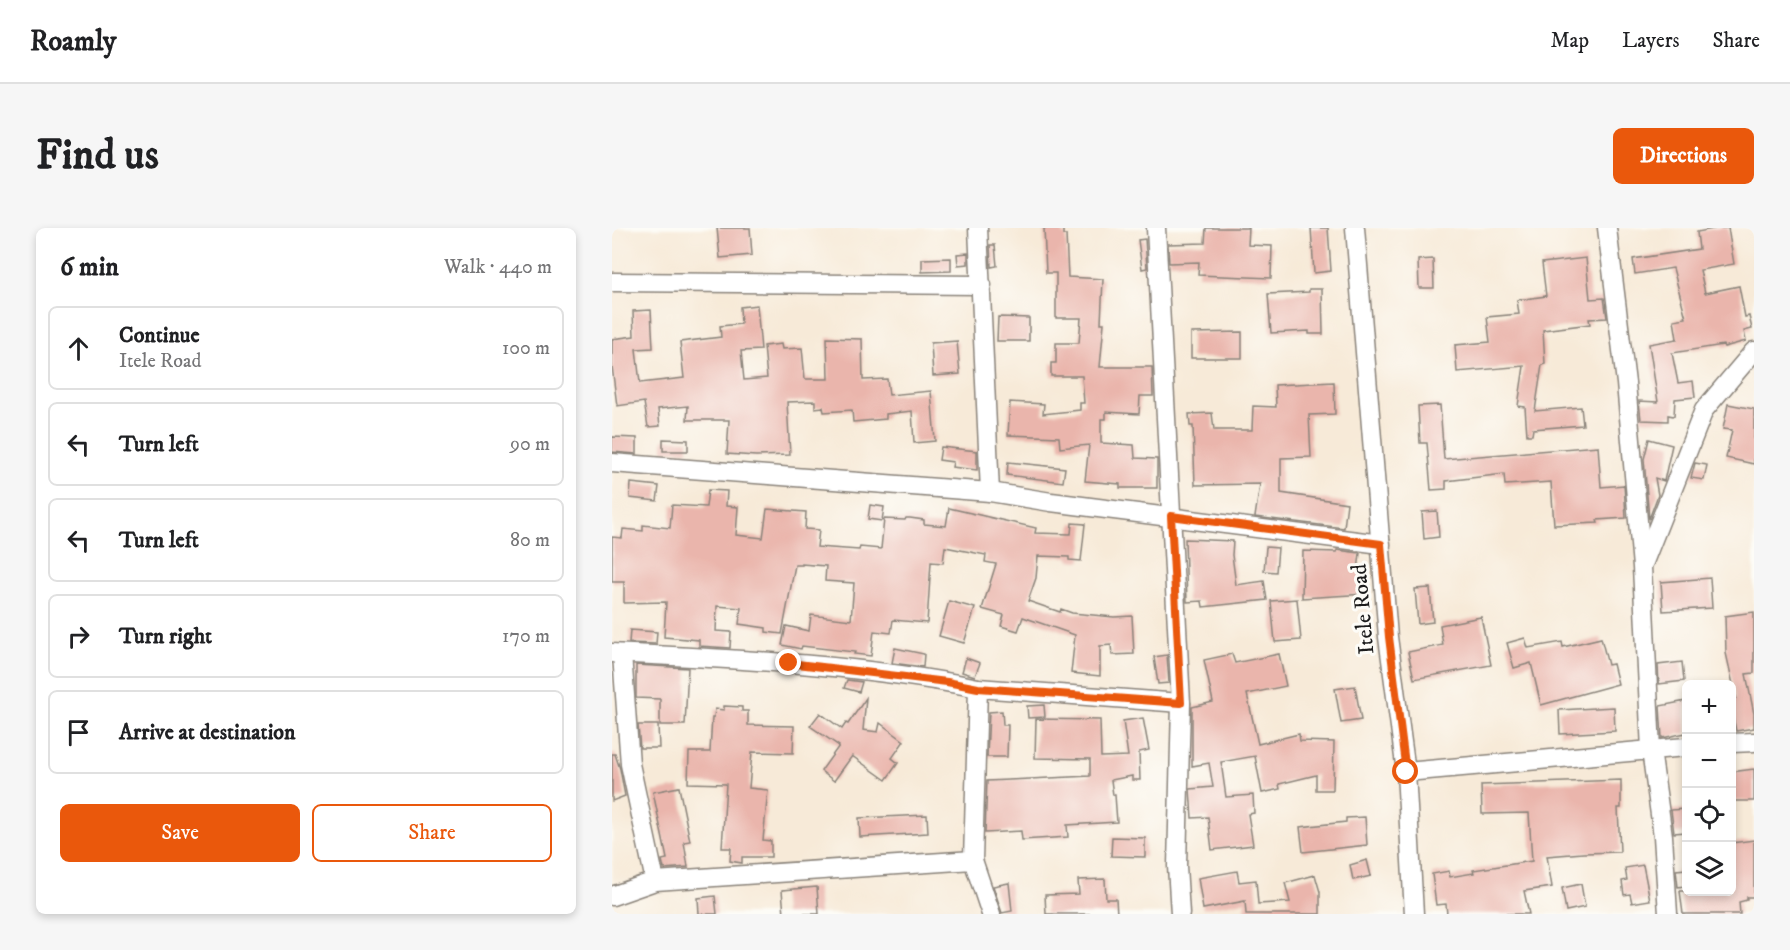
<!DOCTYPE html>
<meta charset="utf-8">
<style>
:root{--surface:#fff;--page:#f6f6f6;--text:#202124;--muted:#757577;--line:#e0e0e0;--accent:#ea580c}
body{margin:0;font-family:"IM FELL DW Pica",serif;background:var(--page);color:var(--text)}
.controls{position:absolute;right:18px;bottom:18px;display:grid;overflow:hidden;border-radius:9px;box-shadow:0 3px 9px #0003}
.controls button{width:54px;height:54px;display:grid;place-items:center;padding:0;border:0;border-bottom:2px solid var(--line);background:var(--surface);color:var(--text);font:30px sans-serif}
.stop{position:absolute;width:18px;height:18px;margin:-14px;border:4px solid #ea580c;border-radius:50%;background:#fff}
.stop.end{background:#ea580c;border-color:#fff;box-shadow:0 2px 6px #0008}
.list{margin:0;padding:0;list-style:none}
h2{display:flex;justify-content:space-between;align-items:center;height:78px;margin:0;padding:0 24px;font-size:26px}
h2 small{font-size:20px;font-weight:400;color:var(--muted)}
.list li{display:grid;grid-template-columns:39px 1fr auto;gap:18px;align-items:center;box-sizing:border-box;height:84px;margin:0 12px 12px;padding:0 12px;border:2px solid var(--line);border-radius:9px}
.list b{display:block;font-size:22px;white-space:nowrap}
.list p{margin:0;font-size:20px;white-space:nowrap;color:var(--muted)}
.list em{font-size:20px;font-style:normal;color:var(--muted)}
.actions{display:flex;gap:12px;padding:18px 24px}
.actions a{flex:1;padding:14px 0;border:2px solid var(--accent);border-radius:9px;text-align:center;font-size:21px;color:var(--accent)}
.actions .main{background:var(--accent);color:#fff}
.icon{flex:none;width:33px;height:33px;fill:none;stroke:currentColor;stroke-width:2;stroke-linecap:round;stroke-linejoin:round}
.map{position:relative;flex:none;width:1142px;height:686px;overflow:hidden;border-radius:9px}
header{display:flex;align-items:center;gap:36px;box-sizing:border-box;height:84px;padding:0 30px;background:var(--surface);border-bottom:2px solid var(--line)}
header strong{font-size:28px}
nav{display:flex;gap:33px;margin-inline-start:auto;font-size:21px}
.intro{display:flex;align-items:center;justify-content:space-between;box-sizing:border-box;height:144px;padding:0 36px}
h1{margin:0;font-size:42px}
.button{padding:15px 27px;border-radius:9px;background:var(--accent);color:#fff;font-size:21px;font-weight:700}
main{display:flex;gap:36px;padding:0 36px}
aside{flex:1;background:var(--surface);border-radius:9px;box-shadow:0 3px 9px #0003}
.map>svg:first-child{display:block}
</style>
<header>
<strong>Roamly</strong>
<nav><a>Map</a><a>Layers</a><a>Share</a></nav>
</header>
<div class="intro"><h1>Find us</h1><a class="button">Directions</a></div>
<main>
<aside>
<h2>6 min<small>Walk · 440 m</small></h2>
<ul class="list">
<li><svg class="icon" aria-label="ahead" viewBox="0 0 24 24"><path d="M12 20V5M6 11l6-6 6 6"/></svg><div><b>Continue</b><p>Itele Road</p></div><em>100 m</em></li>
<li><svg class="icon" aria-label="left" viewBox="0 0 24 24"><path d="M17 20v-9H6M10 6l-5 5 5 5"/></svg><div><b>Turn left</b></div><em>90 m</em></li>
<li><svg class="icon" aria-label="left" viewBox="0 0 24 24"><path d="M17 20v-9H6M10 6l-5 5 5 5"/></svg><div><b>Turn left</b></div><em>80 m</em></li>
<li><svg class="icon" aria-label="right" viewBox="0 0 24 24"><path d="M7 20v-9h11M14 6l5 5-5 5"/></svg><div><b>Turn right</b></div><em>170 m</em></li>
<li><svg class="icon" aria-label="arrive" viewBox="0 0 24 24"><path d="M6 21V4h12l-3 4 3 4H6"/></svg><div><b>Arrive at destination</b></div></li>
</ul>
<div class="actions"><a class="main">Save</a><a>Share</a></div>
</aside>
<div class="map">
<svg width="1142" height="686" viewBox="0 0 1142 686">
<rect width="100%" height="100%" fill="#fdfcf7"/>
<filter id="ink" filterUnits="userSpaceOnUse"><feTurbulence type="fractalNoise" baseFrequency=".0167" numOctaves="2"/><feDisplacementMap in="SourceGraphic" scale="12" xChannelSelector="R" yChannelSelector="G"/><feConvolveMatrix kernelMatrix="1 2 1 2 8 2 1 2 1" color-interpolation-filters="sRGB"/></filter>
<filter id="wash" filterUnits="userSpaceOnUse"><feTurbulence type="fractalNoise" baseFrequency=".008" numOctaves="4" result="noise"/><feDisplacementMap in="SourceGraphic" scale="24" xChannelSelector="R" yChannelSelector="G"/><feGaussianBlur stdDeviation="1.35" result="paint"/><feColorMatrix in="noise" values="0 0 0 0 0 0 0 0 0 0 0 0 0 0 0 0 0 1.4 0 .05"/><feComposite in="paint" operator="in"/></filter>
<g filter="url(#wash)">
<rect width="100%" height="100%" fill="#f7ead8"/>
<g id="blocks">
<!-- building -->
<g fill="#eab5ac">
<path d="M105 0H138L140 27 108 30Z"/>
<path d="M432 0H451V7H454L456 49 491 51 489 95H492L488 139H540L541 168H528L527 186 494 184V191H489V215L522 217 523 230 545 231V260H508V256L473 253 477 217 448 220 447 209 396 207 398 174 432 176 431 186 468 182V175H472L470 148H439V135H444V115H467L469 90H444V45H434Z"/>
<path d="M594 0H637L636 17 660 18 659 50 586 47 587 34 557 35 556 16 593 15Z"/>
<path d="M699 0H716L719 43 702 45Z"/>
<path d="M1106 0H1116L1122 36 1088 42 1093 65 1127 58 1133 89 1137 88 1140 101 1132 103 1134 113 1112 119 1111 117 1060 125 1066 155 1081 153 1083 169 1063 171 1062 188 1056 187V193L1029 192 1027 173 1046 174 1037 116 1065 111 1062 92 1074 90 1061 40 1023 46 1021 31 1087 21 1085 4Z"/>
<path d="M533 11 535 40 530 41 526 12Z"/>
<path d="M378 17H383L385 38 379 39Z"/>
<path d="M356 25V36L346 37 345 26Z"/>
<path d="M339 30V43L310 44V31Z"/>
<path d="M974 30 978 71 992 70 995 90 977 91 978 96 931 102 933 136 930 137 923 183 969 179 971 197 921 201 920 207H915L913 179 906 178 912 138 845 144 843 117 878 114 875 89 907 86 905 72 934 68 930 35Z"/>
<path d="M821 31 822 60H807L806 32Z"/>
<path d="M697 61H710L711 106H697V103L659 105 656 66 697 64Z"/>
<path d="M145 77 149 122 129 123 132 152 155 150 152 118 169 116 170 121 190 120 193 151H216L215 110 250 111 251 152 275 151 277 167 319 163 323 213 302 215 300 183 274 186V191L241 194 240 182 212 184 211 179 203 180V173L175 174 178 227 144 228 115 226 117 192H75L76 178 46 181 48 198 36 199 32 174 5 178 0 138V111L22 108 21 83 39 82 41 120 24 121 28 155 72 150 68 114 109 109 108 98 129 96 128 79Z"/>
<path d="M386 89 417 90V113H385Z"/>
<path d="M630 104V130H579V105Z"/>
<path d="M345 113 348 146 321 148 319 115Z"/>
<path d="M722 154 723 186 697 187 699 229 669 230V265L735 275 732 300 643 289 648 256 583 257 581 198H578L577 186 600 185 602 202H640L641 178 664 179 663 157Z"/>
<path d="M1116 176 1142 181V236L1114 230 1120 202 1111 201Z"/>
<path d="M828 177 832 231 986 218 989 259 1012 257 1014 290 985 292 986 295 942 297 939 254 893 257 892 246 834 253V261L819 262 815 215H808L806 178Z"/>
<path d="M0 209 25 210V226L0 224Z"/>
<path d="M51 211 76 212V223H51Z"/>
<path d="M1037 211 1060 217 1052 253 1043 250 1046 267 1037 291 1032 231Z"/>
<path d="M329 219 365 223V242L340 239 341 234 327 232Z"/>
<path d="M396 234 453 240 451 254 395 247Z"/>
<path d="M1083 235 1095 237 1092 252 1079 250Z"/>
<path d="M19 255 47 258 45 273 18 270Z"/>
<path d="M96 262 115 263 114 278 126 279 124 307 151 310 155 281 194 284 193 301 207 302 205 319 247 322 248 319 269 321 272 291 293 292 294 290H298L312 292V296L334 298 337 280 424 300 423 305 459 306 460 295 473 296 469 333 457 332V329L426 328 424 350 416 373 448 384 449 381 460 385 502 389 520 388 522 426 500 427 499 417 488 418V448L459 445 463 407 411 389 406 403 389 398 392 387 370 381 384 336 373 334 374 327 333 319 331 335 319 334 315 395 281 392 279 405 262 403 259 428 242 426 243 424 190 418 189 421 170 417 174 398 197 403 199 387 239 392 242 355 213 353 214 338 190 336V337H183L170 406 154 404V400L127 396 129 380 105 378 104 403 119 404 118 420 87 418V412L52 409 54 374 12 375V354H0V309L10 310 11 301 31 303V297L58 300 60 277 94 279Z"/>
<path d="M258 277 272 279 270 293 256 291Z"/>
<path d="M825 283 827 309 812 311 810 284Z"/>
<path d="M573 311 621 313 620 327 624 357 652 353 655 372 591 379 590 373 575 374Z"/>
<path d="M654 319 666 320 664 344 652 343Z"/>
<path d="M725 322 748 325 746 343H753L754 366 690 370 691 323 725 324Z"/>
<path d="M1098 350 1100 380 1051 383 1049 354Z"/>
<path d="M818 360 821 394 806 396 803 361Z"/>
<path d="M685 371 689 412 663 414 659 373Z"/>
<path d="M337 373 363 380 352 415 327 408Z"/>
<path d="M1142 384V445L1134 446 1142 486V500L1124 503 1119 480V471L1124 470 1114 425 1113 388Z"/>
<path d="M869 389 879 437 802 451 796 424 831 417 828 397Z"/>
<path d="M18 402 45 404 44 416 17 415Z"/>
<path d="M913 410 916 420 950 414 951 419 989 410 996 437 1001 436 1006 456 929 477 919 435 902 440 895 415Z"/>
<path d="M283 420 312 426 311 439 280 435Z"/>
<path d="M620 426 623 435 667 426 674 458 635 466 646 516 687 506 688 513 722 514 721 562H704V547L667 556 668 561 650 565 643 528 609 534 614 569 641 567 642 585 636 586 641 617 600 622 596 589 580 590 578 561 601 559 597 535 580 538V479L601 474 592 432Z"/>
<path d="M555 427 557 455 546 456 542 429Z"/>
<path d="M354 430 368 435 363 448 350 444Z"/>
<path d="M1070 434 1072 453 1047 456 1046 437Z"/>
<path d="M24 437 76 440 73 497H48V471L24 470Z"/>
<path d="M235 452 250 454 247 464 232 460Z"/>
<path d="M743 458 749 492 729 495 723 461Z"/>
<path d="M254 470 251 502 266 504 268 495 292 513 280 530 286 535 274 552 240 528 222 553 209 543 227 518 198 498 208 485 230 501 234 495 236 496Z"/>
<path d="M1074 473V505L1050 510 1048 478Z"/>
<path d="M432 477 433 489 416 490 415 478Z"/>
<path d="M112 478 130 479V483H136V497L182 498 181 525 140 524 137 560 156 562 151 612 159 613V629H130V635L118 633 119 620H110L114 556 76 555 77 524H98L100 489H102L103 481 112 482Z"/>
<path d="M1002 479 1003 503 948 506 947 482Z"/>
<path d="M390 483 391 497H396L395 529H375L377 484Z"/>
<path d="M531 490 537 522 527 524 528 552H520V548L499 552 501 567H503L505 594 455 597 456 609 410 612 409 603 373 605 375 553 478 548V531L423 530 424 491 488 492 489 529 516 528 511 493Z"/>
<path d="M26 497H46L47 520H28Z"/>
<path d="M0 526H3L8 541 13 568 0 573Z"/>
<path d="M1142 541V573H1119V544Z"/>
<path d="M1009 552V580H1006L1008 624 971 625 935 628 940 659 912 663 917 686H835L834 676 824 677 820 646 837 643 838 649 862 645 861 642 920 633 917 585 870 586 869 557Z"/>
<path d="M67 559 78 613 72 614 76 639 52 641 50 632 55 631 41 564Z"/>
<path d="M1074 581V604L1062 605 1059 582Z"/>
<path d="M315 587 316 605 248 609 247 590Z"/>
<path d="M753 589 755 617 691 624 688 599 734 594V590Z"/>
<path d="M500 609 533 610V629L499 628Z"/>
<path d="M1142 612V669H1135V672L1127 674 1128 686H1071L1068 663H1119V615Z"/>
<path d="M755 632 759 648 741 652 738 637Z"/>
<path d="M1031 637 1038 672 1020 675 1018 666 1012 667 1010 653 1015 652 1013 640Z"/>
<path d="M1074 641V658L1066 659 1064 642Z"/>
<path d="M625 643 627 654 644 652 646 676 678 674 673 655 703 647 708 664V686H634L633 673 591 681 586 650Z"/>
<path d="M493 651 494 671H504L505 686H434L433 667 467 666 466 652Z"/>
<path d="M397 655 400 683 390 685 381 658Z"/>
<path d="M969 656 973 679 954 683 950 660Z"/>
<path d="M205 659 207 686H172L170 662Z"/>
<path d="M103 668 105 686H87L86 670Z"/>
</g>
</g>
</g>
<g filter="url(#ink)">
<use href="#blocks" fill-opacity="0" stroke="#8a837a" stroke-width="1.5"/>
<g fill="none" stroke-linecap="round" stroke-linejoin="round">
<!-- street casing -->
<g stroke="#8a837a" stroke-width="21">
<g id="street">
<path d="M366 0 378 264"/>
<path d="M544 0 569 475 565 638 568 686"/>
<path d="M743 0 776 409 794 544 802 686"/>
<path d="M995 0 1014 155 1030 339 1039 522 1074 519"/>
<path d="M0 54 370 57"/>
<path d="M0 235 378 264 439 274 769 316"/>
<path d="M1032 334 1092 182 1142 123"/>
<path d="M0 425C122 431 246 436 366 460L569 475"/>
<path d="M10 426 18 536 43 653"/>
<path d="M366 460 361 632 379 686"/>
<path d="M1120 515 1142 514"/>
<path d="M794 544 1039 522 1051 608 1056 686"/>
<path d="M0 668 43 653 361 632"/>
</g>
</g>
<!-- street -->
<use href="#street" stroke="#fff" stroke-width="18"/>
</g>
</g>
<g fill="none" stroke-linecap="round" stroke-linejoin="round" filter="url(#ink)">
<!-- route -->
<path stroke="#ea580c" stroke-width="8" d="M177 435 335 454 366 460 569 475 559 288 769 316 777 409 794 544"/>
</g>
<g text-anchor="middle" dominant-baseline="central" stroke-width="6" stroke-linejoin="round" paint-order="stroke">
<!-- street labels -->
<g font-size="22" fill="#1c1c1c" stroke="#fdfcf7">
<text transform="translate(751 381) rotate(-95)">Itele Road</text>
</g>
</g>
</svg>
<div class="controls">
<button>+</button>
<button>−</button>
<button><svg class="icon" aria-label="locate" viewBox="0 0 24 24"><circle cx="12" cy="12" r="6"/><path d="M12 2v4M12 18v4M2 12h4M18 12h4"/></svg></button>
<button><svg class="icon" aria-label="layers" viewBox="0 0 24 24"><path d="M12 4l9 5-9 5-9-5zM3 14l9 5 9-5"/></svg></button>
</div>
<div class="stop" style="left:794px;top:544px"></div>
<div class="stop end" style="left:177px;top:435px"></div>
</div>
</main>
